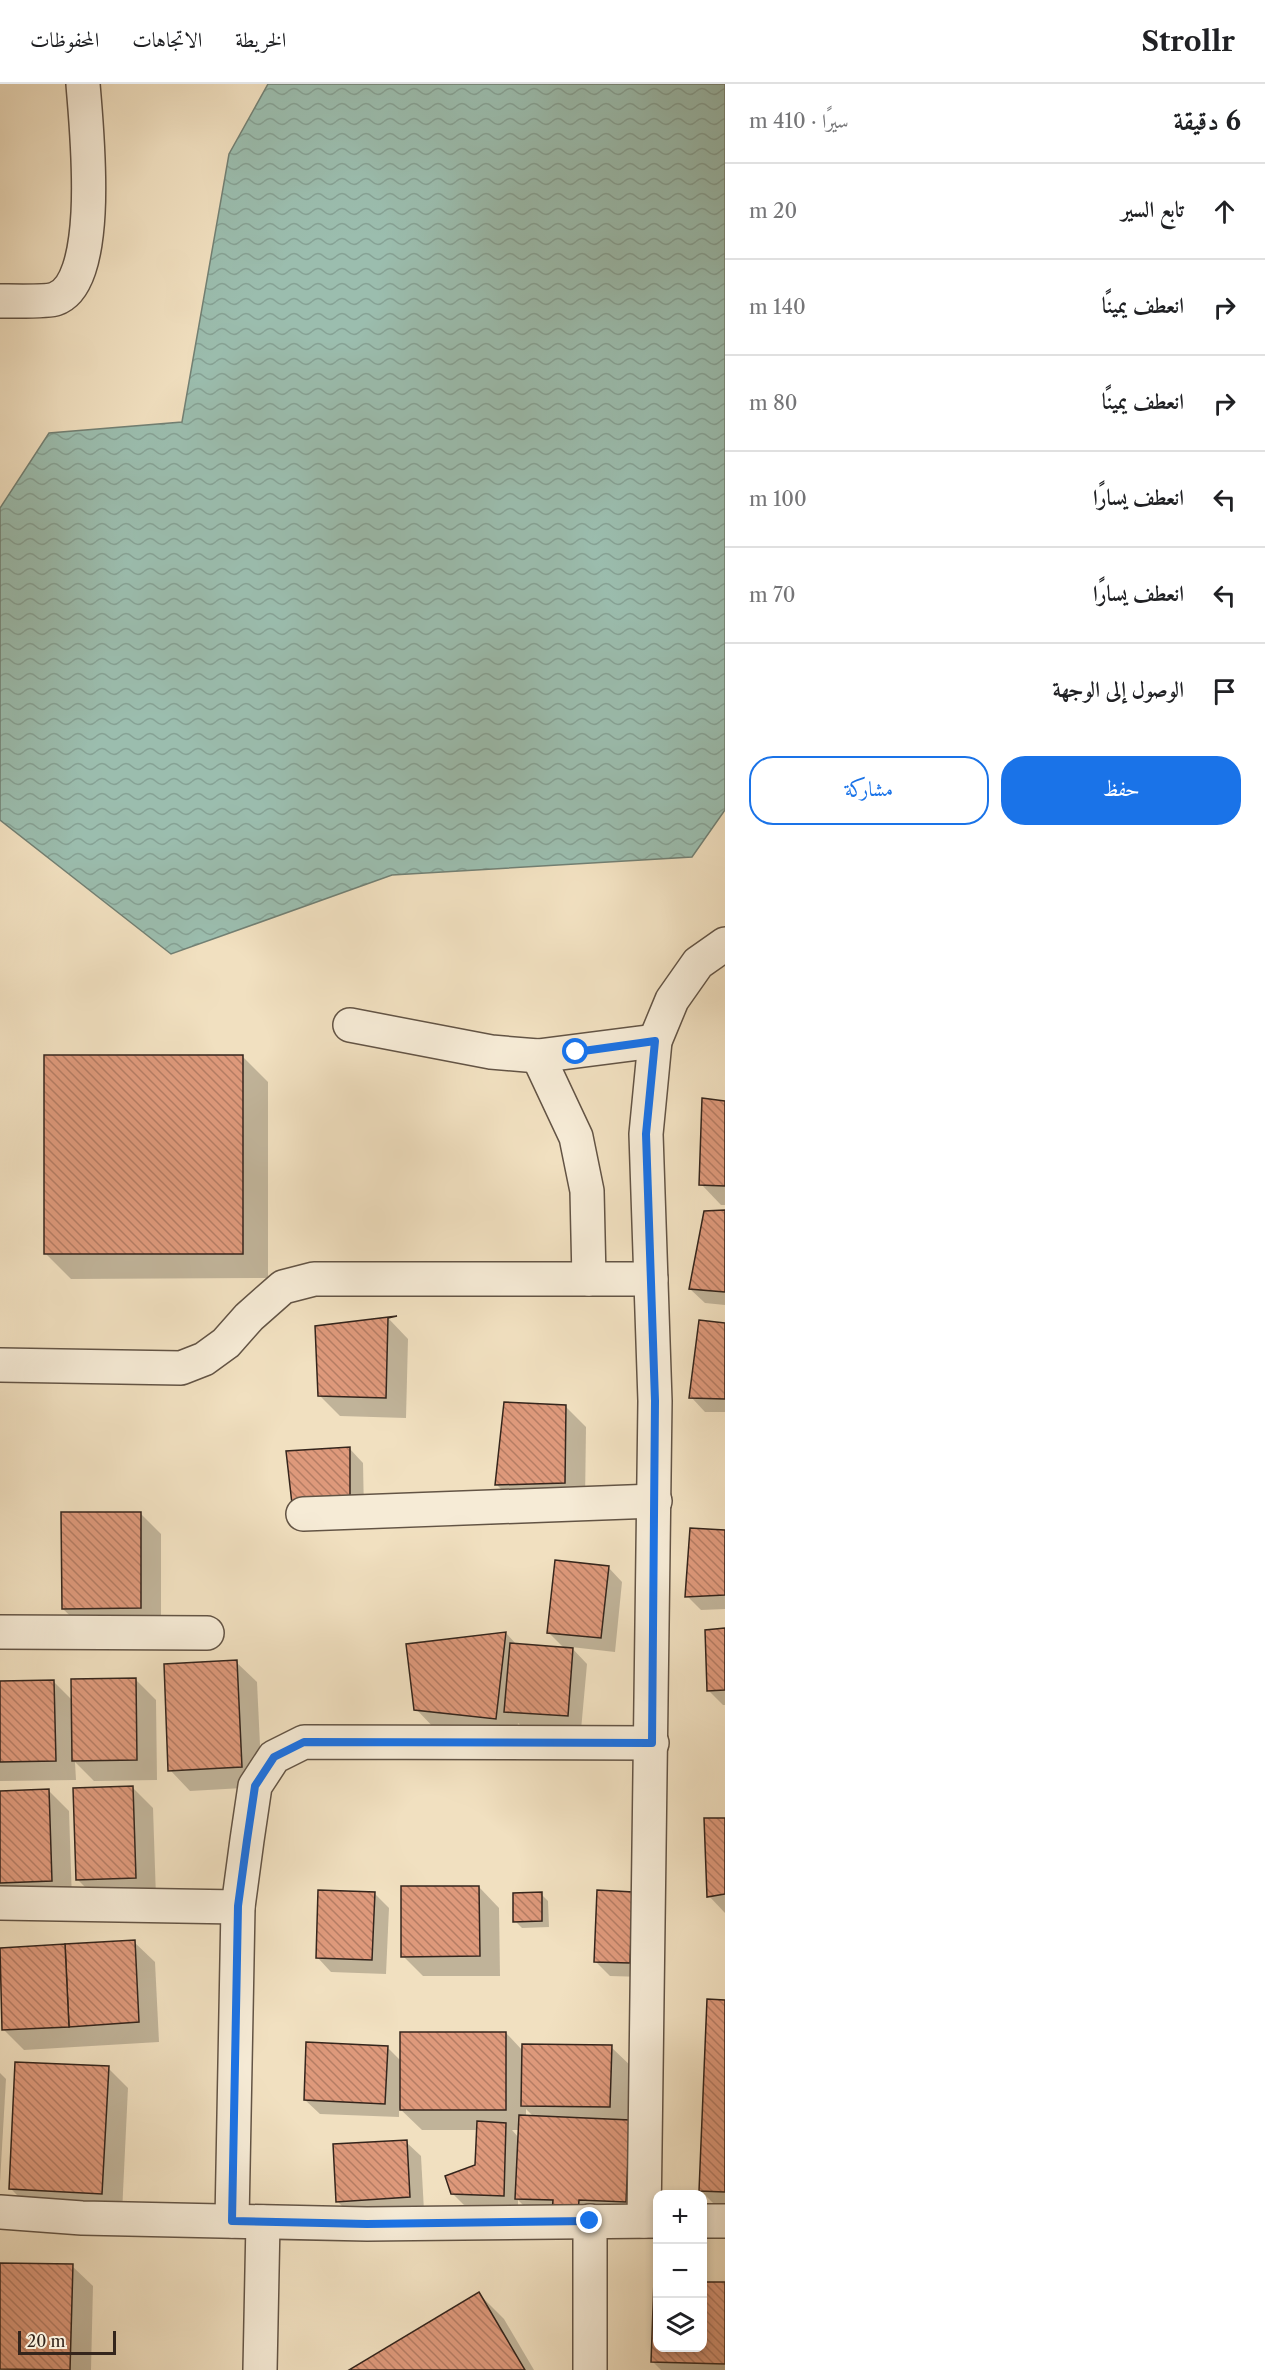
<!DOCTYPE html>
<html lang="ar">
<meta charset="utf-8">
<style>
:root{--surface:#fff;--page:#f2f2f2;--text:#202124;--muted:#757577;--line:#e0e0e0;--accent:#1a73e8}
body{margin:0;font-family:"Libre Caslon Text",Amiri,serif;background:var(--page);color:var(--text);direction:rtl}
.controls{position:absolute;right:18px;bottom:18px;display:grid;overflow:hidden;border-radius:12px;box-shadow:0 3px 9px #0003}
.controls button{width:54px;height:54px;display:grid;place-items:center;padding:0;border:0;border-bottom:2px solid var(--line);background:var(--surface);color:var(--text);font:30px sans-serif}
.scale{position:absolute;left:18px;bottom:15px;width:98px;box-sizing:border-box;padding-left:6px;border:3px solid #34251c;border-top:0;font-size:16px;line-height:21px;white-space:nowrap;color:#34251c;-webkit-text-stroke:4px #f6ebd6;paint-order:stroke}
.stop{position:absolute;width:18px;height:18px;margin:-14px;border:4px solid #1a73e8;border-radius:50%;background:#fff}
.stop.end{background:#1a73e8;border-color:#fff;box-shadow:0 2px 6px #0008}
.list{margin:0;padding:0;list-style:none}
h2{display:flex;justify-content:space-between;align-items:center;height:78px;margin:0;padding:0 24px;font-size:26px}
h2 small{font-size:20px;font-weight:400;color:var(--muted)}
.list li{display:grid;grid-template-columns:39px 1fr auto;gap:18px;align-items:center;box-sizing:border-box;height:96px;padding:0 24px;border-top:2px solid var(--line)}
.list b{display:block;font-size:22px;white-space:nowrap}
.list em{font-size:20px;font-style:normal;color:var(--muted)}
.actions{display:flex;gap:12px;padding:18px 24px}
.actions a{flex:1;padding:14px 0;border:2px solid var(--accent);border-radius:24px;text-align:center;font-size:21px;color:var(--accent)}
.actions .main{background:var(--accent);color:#fff}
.icon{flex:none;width:33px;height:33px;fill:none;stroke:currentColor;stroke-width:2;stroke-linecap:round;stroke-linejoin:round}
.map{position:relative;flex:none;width:725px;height:2286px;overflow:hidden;direction:ltr}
header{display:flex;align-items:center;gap:36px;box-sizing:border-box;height:84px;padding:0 30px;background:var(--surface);border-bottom:2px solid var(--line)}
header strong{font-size:28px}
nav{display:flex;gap:33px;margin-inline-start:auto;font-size:21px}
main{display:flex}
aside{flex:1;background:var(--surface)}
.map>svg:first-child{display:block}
</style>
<header>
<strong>Strollr</strong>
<nav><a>الخريطة</a><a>الاتجاهات</a><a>المحفوظات</a></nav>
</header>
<main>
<aside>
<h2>6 دقيقة<small>سيرًا · 410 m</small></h2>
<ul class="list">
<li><svg class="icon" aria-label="ahead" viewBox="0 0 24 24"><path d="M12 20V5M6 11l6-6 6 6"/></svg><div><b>تابع السير</b></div><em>20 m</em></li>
<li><svg class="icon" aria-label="right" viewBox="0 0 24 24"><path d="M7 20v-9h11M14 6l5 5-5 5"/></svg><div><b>انعطف يمينًا</b></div><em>140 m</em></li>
<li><svg class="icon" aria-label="right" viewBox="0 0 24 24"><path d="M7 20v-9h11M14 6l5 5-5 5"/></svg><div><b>انعطف يمينًا</b></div><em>80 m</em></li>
<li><svg class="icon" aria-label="left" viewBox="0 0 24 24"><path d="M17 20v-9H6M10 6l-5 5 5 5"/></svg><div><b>انعطف يسارًا</b></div><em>100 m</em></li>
<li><svg class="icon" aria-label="left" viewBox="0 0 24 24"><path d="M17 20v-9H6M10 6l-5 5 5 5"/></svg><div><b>انعطف يسارًا</b></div><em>70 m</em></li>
<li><svg class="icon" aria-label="arrive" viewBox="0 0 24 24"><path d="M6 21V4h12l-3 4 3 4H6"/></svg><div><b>الوصول إلى الوجهة</b></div></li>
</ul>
<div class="actions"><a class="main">حفظ</a><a>مشاركة</a></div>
</aside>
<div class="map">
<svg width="725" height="2286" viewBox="0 0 725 2286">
<defs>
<pattern id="water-waves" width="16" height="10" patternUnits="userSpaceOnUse" patternTransform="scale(1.5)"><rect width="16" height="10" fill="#9bbdae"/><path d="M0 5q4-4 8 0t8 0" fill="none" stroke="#86a295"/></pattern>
<pattern id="building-back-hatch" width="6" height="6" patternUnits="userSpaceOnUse" patternTransform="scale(1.5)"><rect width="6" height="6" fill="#de997b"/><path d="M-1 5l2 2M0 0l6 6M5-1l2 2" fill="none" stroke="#b57d64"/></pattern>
</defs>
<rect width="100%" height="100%" fill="#f1e0c0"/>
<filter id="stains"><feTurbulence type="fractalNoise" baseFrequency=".00333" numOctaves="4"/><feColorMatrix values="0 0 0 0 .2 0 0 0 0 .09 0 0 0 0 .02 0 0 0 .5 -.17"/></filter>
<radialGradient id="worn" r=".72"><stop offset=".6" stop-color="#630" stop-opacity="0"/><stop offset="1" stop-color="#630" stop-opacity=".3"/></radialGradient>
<!-- water -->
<path fill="url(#water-waves)" stroke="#728074" stroke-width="1.5" d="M268 0H725V726L692 773 392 791 171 870 0 736V424L49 349 182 338 229 70Z"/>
<!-- shadow -->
<g fill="#0003" fill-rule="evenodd">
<path d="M242 972 268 998V1194L71 1195 46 1170Z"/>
<path d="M703 1015 725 1018V1121H721L701 1100Z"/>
<path d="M725 1127V1221L705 1219 690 1205 706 1128Z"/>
<path d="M388 1234 408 1255 406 1334 340 1332 319 1311Z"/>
<path d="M700 1238 725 1241V1328H705L691 1313Z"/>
<path d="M565 1322 586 1343 585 1419 517 1421 496 1400Z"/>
<path d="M349 1364 363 1379 364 1429 288 1369Z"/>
<path d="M140 1429 161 1450V1544L84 1545 63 1525Z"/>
<path d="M691 1445 725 1447V1525L701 1526 687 1512Z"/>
<path d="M608 1483 622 1498 615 1568 571 1563 587 1580 581 1646 520 1641 518 1639 516 1655 436 1646 416 1625 506 1549 517 1561 565 1565 548 1548Z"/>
<path d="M725 1545V1621H723L708 1606 706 1547Z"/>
<path d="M236 1578 257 1598 262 1703 190 1707 170 1686Z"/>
<path d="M136 1596 156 1616 157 1696 94 1697 75 1678 76 1696 0 1697V1599L53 1597 73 1617Z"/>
<path d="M132 1703 153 1724 156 1814 98 1816 77 1795Z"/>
<path d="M48 1706 69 1727 72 1817 0 1819V1708Z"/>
<path d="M706 1735H725V1829L709 1812Z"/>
<path d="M479 1803 499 1824 500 1892H423L403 1872Z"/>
<path d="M374 1809 389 1824 386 1890 331 1888 317 1873Z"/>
<path d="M633 1809 644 1893 610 1892 595 1877Z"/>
<path d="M541 1810 548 1817 549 1843 522 1844 515 1837Z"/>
<path d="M134 1858 155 1878 159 1958 24 1966 4 1946 0 1865Z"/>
<path d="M709 1917 725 1918V2131L701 2107Z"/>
<path d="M506 1949 523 1967 611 1963 632 1983 646 2138 537 2135 518 2116V2126L467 2124 453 2110 477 2082 478 2046H422L399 2024V2033L320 2030 305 2016 387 1963 401 1977ZM526 2025 535 2034 526 2033ZM512 2046H520L519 2054Z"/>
<path d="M108 1984 128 2004 122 2129 31 2125 11 2105Z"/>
<path d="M0 1989 6 1995 0 2098Z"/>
<path d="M406 2058 421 2072 424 2127 352 2132 337 2117Z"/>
<path d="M0 2181 72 2182 93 2202 91 2286H0Z"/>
<path d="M702 2199 725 2200V2286H661L653 2278 658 2264H702Z"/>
<path d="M479 2210 504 2235 534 2286H352Z"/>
</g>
<!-- building -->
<g fill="url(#building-back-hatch)" stroke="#34251c" stroke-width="1.5">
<rect x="44" y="971" width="199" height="199"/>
<path d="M702 1014 725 1017V1102L699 1101Z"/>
<path d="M725 1126V1208L689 1205 704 1127Z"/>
<path d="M397 1232 388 1234 386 1314 318 1312 315 1242Z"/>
<path d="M699 1236 725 1239V1315L689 1314Z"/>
<path d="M504 1318 566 1321 565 1399 495 1401Z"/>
<path d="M350 1363V1415L292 1420 286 1367Z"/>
<path d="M61 1428H141V1524L62 1525Z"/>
<path d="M690 1444 725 1446V1511L685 1513Z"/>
<path d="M555 1476 609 1482 601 1554 547 1549Z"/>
<path d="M725 1544V1606L707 1607 705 1546Z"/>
<path d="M506 1548 496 1635 414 1626 406 1560Z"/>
<path d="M510 1559 573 1564 568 1632 504 1628Z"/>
<path d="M237 1576 242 1683 168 1687 164 1580Z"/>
<path d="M136 1594 137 1676 72 1677 71 1595Z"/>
<path d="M54 1596 56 1677 0 1678V1597Z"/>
<path d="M133 1702 136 1794 76 1796 73 1704Z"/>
<path d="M49 1705 52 1797 0 1799V1707Z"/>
<path d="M704 1734H725V1810L707 1813Z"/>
<path d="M401 1802H479L480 1872 401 1873Z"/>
<path d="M318 1806 375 1808 372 1876 316 1874Z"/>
<path d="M597 1806 633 1808 630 1879 594 1878Z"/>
<path d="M542 1808V1837L513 1838V1809Z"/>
<path d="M135 1856 139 1938 69 1943 65 1860Z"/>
<path d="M65 1860 69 1943 2 1946 0 1864Z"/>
<path d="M707 1915 725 1916V2108L699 2107Z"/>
<rect x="400" y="1948" width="106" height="78"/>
<path d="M306 1958 388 1962 385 2020 304 2016Z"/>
<path d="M522 1960 612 1961 610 2023 521 2022Z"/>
<path d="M15 1978 109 1982 102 2110 9 2105Z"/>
<path d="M519 2031 630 2036 626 2118 579 2116 578 2129 552 2128 553 2116 515 2115Z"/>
<path d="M477 2037 506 2039 504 2112 451 2110 445 2092 475 2081Z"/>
<path d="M407 2056 410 2113 336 2118 333 2060Z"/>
<path d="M0 2179 73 2180 70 2286 0 2285Z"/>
<path d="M654 2196 658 2197V2264H702V2198H725V2280L651 2278Z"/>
<path d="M479 2208 525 2286H349Z"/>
</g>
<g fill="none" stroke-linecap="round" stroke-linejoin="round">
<!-- street casing -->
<g stroke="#635445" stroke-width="36">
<g id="street">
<path d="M0 217C12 217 47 218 55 215 104 199 86 41 83 0"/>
<path d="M350 941 491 968 538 972 655 957"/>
<path d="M538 972 576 1053 587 1107 589 1195"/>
<path d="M0 1281 181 1284 204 1275 226 1259 249 1233 283 1203 314 1195H651"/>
<path d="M303 1430 655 1417"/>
<path d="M0 1548 207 1549"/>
<path d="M0 1819 238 1823"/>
<path d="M0 2128 82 2134 367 2140 658 2137"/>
<path d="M232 2137 238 1823 247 1756 255 1702 274 1673 304 1658 652 1659"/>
<path d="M644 2137 655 1317 646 1050 655 957 672 916 698 879 725 860"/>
<path d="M702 2137H725"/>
<path d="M260 2286 263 2138"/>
<path d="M590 2286V2137"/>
</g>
</g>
<!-- street -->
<use href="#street" stroke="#f6ebd6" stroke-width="33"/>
</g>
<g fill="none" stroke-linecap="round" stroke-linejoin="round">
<!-- route -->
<path stroke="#1a73e8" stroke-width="8" d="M576 968 655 957 646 1050 655 1317 652 1659 304 1658 274 1673 255 1702 247 1756 238 1822 232 2137 367 2140 590 2137"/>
</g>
<rect width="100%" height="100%" filter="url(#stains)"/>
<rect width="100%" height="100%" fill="url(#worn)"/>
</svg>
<div class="controls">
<button>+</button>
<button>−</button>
<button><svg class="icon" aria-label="layers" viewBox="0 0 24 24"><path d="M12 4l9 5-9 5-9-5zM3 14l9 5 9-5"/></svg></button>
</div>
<div class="scale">20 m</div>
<div class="stop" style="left:576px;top:968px"></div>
<div class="stop end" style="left:590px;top:2137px"></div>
</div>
</main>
